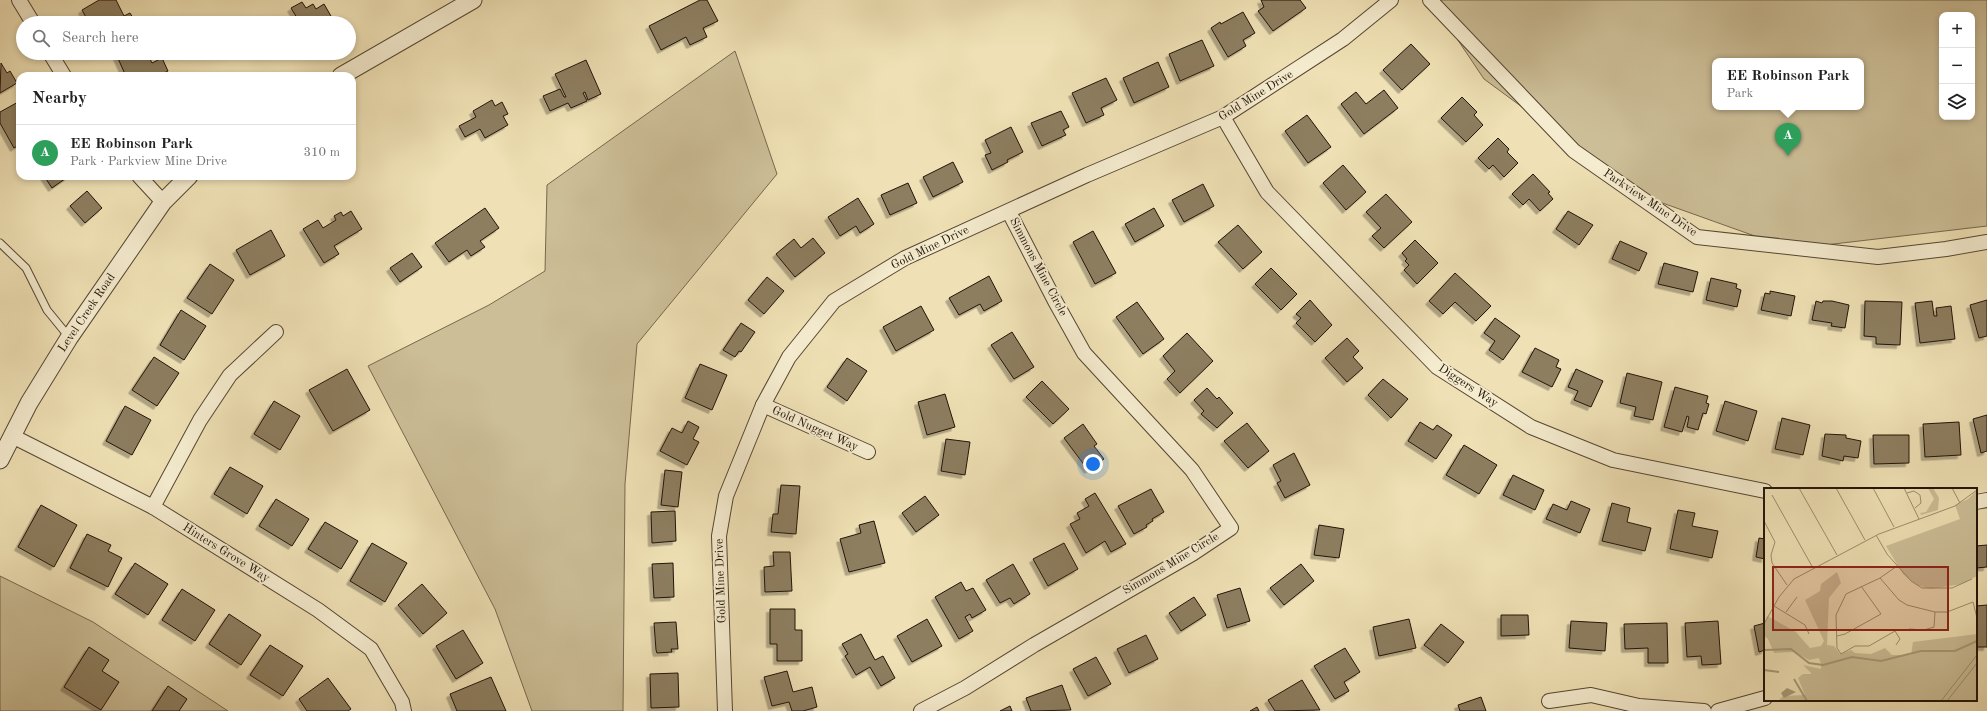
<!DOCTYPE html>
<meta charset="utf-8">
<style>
:root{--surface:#fff;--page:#f2f2f2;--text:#222;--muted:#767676;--line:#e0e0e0;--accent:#111827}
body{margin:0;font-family:"Old Standard TT",serif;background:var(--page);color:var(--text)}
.controls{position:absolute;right:12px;top:12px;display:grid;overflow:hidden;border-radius:8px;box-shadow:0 2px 6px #0003}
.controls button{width:36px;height:36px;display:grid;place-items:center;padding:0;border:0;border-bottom:1px solid var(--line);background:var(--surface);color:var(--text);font:20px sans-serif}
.you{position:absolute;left:1093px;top:464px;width:14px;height:14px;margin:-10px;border:3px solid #fff;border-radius:50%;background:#1a73e8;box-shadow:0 0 0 6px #1a73e833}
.badge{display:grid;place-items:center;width:26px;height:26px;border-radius:50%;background:var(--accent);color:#fff;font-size:13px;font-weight:700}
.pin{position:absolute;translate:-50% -33px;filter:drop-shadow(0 1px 2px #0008)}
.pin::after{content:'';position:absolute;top:21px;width:14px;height:12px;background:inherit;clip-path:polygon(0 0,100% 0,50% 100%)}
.popup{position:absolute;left:1712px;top:58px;width:152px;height:52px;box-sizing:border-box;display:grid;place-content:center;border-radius:8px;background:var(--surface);filter:drop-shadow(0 1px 3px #0005);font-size:13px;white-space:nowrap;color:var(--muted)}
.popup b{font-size:15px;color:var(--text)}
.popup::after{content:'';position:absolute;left:50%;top:100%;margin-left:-8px;border:8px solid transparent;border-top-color:var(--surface)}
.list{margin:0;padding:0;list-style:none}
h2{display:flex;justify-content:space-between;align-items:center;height:52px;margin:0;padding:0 16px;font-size:17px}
h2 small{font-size:13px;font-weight:400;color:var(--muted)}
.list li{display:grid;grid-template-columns:26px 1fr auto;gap:12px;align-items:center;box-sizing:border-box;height:56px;padding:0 16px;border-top:1px solid var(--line)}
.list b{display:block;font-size:15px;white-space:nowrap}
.list p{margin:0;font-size:13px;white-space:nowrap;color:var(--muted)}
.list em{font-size:13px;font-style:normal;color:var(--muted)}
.icon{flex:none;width:22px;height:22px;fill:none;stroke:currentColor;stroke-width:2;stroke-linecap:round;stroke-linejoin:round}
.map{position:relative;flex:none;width:1987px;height:711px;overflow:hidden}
.search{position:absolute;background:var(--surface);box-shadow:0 2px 6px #0003;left:16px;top:16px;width:340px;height:44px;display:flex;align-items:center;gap:10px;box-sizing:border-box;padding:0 14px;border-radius:22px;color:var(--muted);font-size:15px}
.panel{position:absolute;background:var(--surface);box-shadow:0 2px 6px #0003;left:16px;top:72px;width:340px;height:108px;border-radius:12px}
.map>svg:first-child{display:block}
</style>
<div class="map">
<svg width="1987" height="711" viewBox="0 0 1987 711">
<defs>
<filter id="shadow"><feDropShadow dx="-3.5" dy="3.5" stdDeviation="0" flood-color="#0004"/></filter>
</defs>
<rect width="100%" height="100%" fill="#efe1b5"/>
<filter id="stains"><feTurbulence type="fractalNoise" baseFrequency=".005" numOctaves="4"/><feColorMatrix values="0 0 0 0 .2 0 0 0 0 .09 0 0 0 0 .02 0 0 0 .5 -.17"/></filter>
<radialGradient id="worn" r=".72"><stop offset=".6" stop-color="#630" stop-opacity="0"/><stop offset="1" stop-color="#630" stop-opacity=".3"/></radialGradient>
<!-- green -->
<g fill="#ccbe97" stroke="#77684e" fill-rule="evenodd">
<path d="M1431 0H1987V226L1791 249 1643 196 1484 79ZM1942 15H1972V117H1942ZM1715 61H1861V107H1715Z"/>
<path d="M735 51 777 174 637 344 625 484 623 711H532L495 609 368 366 489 305 545 271 547 185Z"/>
<path d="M0 576 93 622 228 711H0Z"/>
</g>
<!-- building -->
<g fill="#8d7e61" stroke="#221306" filter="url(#shadow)">
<path d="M99 0H116L124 16 130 13 136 23H89L82 10Z"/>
<path d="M700 0H707L718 21 703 28 707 37 690 45 686 37 661 50 649 26Z"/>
<path d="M1261 0H1300L1306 8 1273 31 1258 11 1264 7Z"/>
<path d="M302 2 306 8 313 4 316 9 324 4 335 23H300L291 8Z"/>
<path d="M1243 12 1255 33 1243 40 1246 46 1228 57 1211 28 1220 22 1221 24Z"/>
<path d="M1202 40 1214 66 1180 81 1169 54Z"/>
<path d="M1411 44 1430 64 1402 90 1383 70Z"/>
<path d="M119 53H147L152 63 162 58 168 71 158 76H121L125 74 116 54Z"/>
<path d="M586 60 601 94 588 100 585 92 583 93 587 101 571 108 568 103 550 111 543 96 560 89 564 97H566L555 74Z"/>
<path d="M1158 62 1169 87 1134 103 1123 78Z"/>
<path d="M1 63 7 73 10 71 17 83 0 93Z"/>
<path d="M1106 78 1117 100 1101 108 1104 115 1086 123 1072 93Z"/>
<path d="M1384 90 1398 108 1364 134 1341 104 1356 92 1366 104Z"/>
<path d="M1462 97 1477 112 1474 115 1483 125 1466 142 1441 118Z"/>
<path d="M492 100 495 106 502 102 508 114 503 116 508 125 485 138 480 129 465 137 459 126 476 117 473 111Z"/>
<path d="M20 101V144L14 148 0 123V112Z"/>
<path d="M1061 111 1069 127 1063 130 1066 135 1042 146 1031 123Z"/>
<path d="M1307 115 1331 147 1308 163 1285 131Z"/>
<path d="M1011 127 1023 152 1007 160 1008 162 992 170 985 155 991 153 985 140Z"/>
<path d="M1498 138 1509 149 1507 152 1518 163 1504 177 1493 165 1489 169 1478 158Z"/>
<path d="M953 162 963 182 933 197 923 177Z"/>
<path d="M1343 165 1366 192 1346 210 1323 183Z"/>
<path d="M1533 174 1550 192 1548 193 1553 199 1540 211 1529 199 1523 205 1512 194Z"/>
<path d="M44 176H69L52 188Z"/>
<path d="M908 183 917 203 890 215 881 195Z"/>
<path d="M1203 184 1214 206 1184 222 1172 200Z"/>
<path d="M87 191 102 208 85 223 70 206Z"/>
<path d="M1386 194 1412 222 1384 248 1372 236 1381 228 1366 212Z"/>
<path d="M858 198 874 224 860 233 856 226 840 236 828 217Z"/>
<path d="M485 208 499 228 480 241 485 247 471 256 467 250 449 262 435 243Z"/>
<path d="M1154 208 1164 226 1135 242 1125 224Z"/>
<path d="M351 211 362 229 334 246 339 254 324 263 303 229 318 220 323 228 336 220 334 216 341 212 343 216Z"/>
<path d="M1568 211 1593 225 1579 245 1556 229Z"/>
<path d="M1238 225 1262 252 1243 269 1218 242Z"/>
<path d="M271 230 285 256 250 275 236 250Z"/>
<path d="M1093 231 1116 273 1095 284 1073 242Z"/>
<path d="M813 238 825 253 795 277 776 254 794 239 801 248Z"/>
<path d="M1415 240 1438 263 1417 284 1404 270 1409 265 1405 261 1407 259 1402 253Z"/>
<path d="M1620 241 1647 253 1639 271 1612 259Z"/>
<path d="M412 253 422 267 400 282 390 268Z"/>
<path d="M1664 263 1698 272 1693 292 1658 284Z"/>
<path d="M210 264 234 280 212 314 187 298Z"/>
<path d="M1271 268 1297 294 1281 310 1255 284Z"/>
<path d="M1455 273 1491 306 1476 321 1455 302 1443 314 1429 301Z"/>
<path d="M989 276 1002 301 984 311 980 304 959 315 949 298Z"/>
<path d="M767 277 784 291 764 314 748 300Z"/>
<path d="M1711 278 1737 284 1736 288 1741 290 1737 307 1706 300Z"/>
<path d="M1770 291 1795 296 1791 316 1761 310 1765 293 1770 294Z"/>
<path d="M1310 300 1332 325 1315 342 1296 323 1301 318 1296 314Z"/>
<path d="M1987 300V336L1979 338 1970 305Z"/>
<path d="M1816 301 1822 303 1823 301H1832L1849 305 1845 328 1831 326 1832 323 1812 320Z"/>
<path d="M1865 301 1902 302 1900 345 1876 344V337L1864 336Z"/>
<path d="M1932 301 1934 316H1937L1936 308 1951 306 1955 339 1920 343 1915 303Z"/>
<path d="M1137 302 1164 339 1143 354 1116 317Z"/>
<path d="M921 306 934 330 896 351 883 327Z"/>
<path d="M181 310 206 326 184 360 160 345Z"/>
<path d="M1495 318 1520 336 1503 360 1489 350 1495 341 1484 333Z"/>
<path d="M741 323 755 332 741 352 739 351 735 357 723 350Z"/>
<path d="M1012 332 1034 367 1014 379 991 345Z"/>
<path d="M1187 333 1213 361 1180 393 1167 379 1175 371 1163 356Z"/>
<path d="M1347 338 1359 351 1353 357 1363 368 1347 382 1325 358Z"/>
<path d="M1535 348 1559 360 1556 367 1561 369 1552 387 1522 372Z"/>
<path d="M154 357 179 373 157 406 132 390Z"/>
<path d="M847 358 867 371 847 401 827 387Z"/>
<path d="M700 364 727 375 712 410 685 398Z"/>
<path d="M347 369 370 410 333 431 309 390Z"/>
<path d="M1576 369 1603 381 1591 407 1574 400 1578 391 1568 387Z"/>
<path d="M1627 373 1662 382 1653 420 1634 416 1636 407 1620 403Z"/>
<path d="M1383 379 1408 399 1391 418 1368 395Z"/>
<path d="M1042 381 1069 409 1053 424 1026 397Z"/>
<path d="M1675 387 1708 396 1706 403 1709 404 1706 414 1703 413 1698 430 1687 427 1689 417 1687 416 1682 432 1664 427Z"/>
<path d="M1207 388 1217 399 1219 397 1233 413 1217 428 1201 414 1204 411 1194 400Z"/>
<path d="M945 394 955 427 927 435 918 402Z"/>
<path d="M274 401 300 416 280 450 254 434Z"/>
<path d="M1725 401 1757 411 1748 441 1716 431Z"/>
<path d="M125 406 151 420 132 455 106 441Z"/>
<path d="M1987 415V451L1981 453 1973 419Z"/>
<path d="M1782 418 1810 425 1803 455 1775 449Z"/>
<path d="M688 421 699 427 693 439 699 442 687 465 660 451 672 428 682 433Z"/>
<path d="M1420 422 1433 430 1437 425 1452 435 1436 459 1408 441Z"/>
<path d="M1959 422 1961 455 1925 457 1923 424Z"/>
<path d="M1247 423 1269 451 1248 468 1224 441Z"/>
<path d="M1083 424 1097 444 1094 446 1104 459 1088 470 1064 438Z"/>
<path d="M1825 434 1846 435V438L1861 441 1858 458 1844 456 1843 461 1822 456Z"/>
<path d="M1873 435H1909V463L1874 464Z"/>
<path d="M946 439 970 442 965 475 941 471Z"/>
<path d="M1464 445 1497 465 1479 494 1446 475Z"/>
<path d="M1294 453 1310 485 1285 498 1277 483 1281 481 1273 465Z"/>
<path d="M230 467 263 486 247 514 214 494Z"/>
<path d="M665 470 682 472 678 507 661 505Z"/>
<path d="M1513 475 1544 490 1535 510 1503 495Z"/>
<path d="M781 485 800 486 796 534 771 532 773 514H778Z"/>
<path d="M1151 489 1164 512 1152 519 1153 521 1146 525 1147 527 1134 534 1118 506Z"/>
<path d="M1095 493 1126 544 1111 552 1105 541 1086 553 1070 524 1080 519 1077 513 1089 506 1085 499Z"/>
<path d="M925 496 939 515 916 532 902 513Z"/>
<path d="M276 499 309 519 292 546 259 526Z"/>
<path d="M1571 501 1590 509 1580 533 1546 519 1553 504 1567 510Z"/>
<path d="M1612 503 1630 508 1627 522 1651 528 1645 551 1602 541Z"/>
<path d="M41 505 77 525 54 567 18 547Z"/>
<path d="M1678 510 1695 513 1692 526 1718 531 1712 558 1670 549Z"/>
<path d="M675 511 676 541 652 543 651 512Z"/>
<path d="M874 521 885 563 849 572 840 539 861 533 859 525Z"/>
<path d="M325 522 358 541 341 569 308 549Z"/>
<path d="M1319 525 1344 529 1339 558 1314 555Z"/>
<path d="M87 534 111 545 108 551 122 558 108 587 70 568Z"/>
<path d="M1759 538 1765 539V559L1756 557Z"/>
<path d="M372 543 407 563 385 602 350 581Z"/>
<path d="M1064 543 1078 569 1048 586 1033 559Z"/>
<path d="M1987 545V567L1976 568V546Z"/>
<path d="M773 552H790L792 591 765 592 764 567 774 566Z"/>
<path d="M135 563 168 584 148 615 115 594Z"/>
<path d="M673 563 674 597 654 598 652 564Z"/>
<path d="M1013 564 1030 594 1014 604 1010 598 1000 603 986 580Z"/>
<path d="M1301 564 1314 581 1284 605 1270 588Z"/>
<path d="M961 582 966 591 973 588 986 610 972 618 970 614 965 617 973 631 959 639 935 597Z"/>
<path d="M422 584 447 613 423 634 398 605Z"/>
<path d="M1240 588 1250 621 1227 628 1217 595Z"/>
<path d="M182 589 215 610 195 641 162 620Z"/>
<path d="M1194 597 1206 615 1181 631 1169 613Z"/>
<path d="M1987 605V647H1976V606Z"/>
<path d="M770 609H795V630H802V661H777V644H770Z"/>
<path d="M229 614 261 635 241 665 209 644Z"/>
<path d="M1501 615H1528L1529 635 1501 636Z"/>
<path d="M927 619 942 646 912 662 897 636Z"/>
<path d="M1409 619 1416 648 1379 656 1373 627Z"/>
<path d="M1571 621 1607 623 1605 651 1569 648Z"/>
<path d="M1718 621 1721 664 1702 665 1701 656 1687 657 1685 623Z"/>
<path d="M676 622 678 649H671L672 652 657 653 656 650 654 623Z"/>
<path d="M1667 623 1668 663H1648V648L1625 649 1624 624Z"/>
<path d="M1765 623V650L1759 652 1754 626Z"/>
<path d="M1441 624 1464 642 1448 663 1424 645Z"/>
<path d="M463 630 483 663 456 679 436 646Z"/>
<path d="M861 634 875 660 883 656 895 678 881 686 870 667 856 675 845 656 848 654 842 644Z"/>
<path d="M1146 635 1158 659 1129 673 1117 649Z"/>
<path d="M270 645 303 666 283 696 250 675Z"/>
<path d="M89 647 109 660 102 671 119 682 101 710 64 687Z"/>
<path d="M1345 648 1360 672 1344 682 1349 691 1335 699 1314 666Z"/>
<path d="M1096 657 1111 684 1088 696 1073 669Z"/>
<path d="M787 671 793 692 812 687 817 707 803 711H792L789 702 772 706 764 677Z"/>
<path d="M678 673 679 707 651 708 650 674Z"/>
<path d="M491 677 506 711H457L450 694Z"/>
<path d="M328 678 351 709 348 711H307L299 699Z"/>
<path d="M1302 680 1320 710 1275 711 1268 700Z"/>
<path d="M1062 685 1071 710 1031 711 1026 698Z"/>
<path d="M168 686 187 699 179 711H152Z"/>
<path d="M1481 697 1486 711H1460L1458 705Z"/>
<path d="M1010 706 1012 711H1000Z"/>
<path d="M1257 707 1259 711H1250Z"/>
</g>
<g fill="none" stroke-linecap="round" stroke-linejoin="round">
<!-- service casing -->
<g stroke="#554632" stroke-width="9">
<path id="service" d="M0 243 26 268 47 310 69 337"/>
</g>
<!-- minor casing -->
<g stroke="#554632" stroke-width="16">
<g id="minor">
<path d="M19 0 33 23"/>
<path d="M1430 0 1574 151 1697 237 1878 257 1946 249 1987 242"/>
<path d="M50 53 64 76"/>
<path d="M1223 117 1267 192 1437 367 1531 427 1613 460 1765 491"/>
<path d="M139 176 163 202"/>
<path d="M763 405 868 452"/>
<path d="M12 436 153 507 318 610 371 649 402 702 404 711"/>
<path d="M1976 502 1987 500"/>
<path d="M153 507 200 420 230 375 276 332"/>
<path d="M1549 701 1591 695 1639 706 1704 711"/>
<path d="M725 711 719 536 726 496 763 405 789 357 834 301 905 258 1087 175 1223 117 1343 39 1391 0"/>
<path d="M921 711 965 688 1034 645 1192 554 1231 528 1192 470 1084 353 1055 301 1009 212"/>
<path d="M1718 711 1765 698"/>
</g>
</g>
<!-- tertiary casing -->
<g stroke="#554632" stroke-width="19">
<g id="tertiary">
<path d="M341 76 473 0"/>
<path d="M0 460 29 403 69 338 163 202 189 176"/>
</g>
</g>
<!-- service -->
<use href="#service" stroke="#f5eccf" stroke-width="7"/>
<!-- minor -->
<use href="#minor" stroke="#f5eccf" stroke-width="14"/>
<!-- tertiary -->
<use href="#tertiary" stroke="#f5eccf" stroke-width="17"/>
</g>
<g text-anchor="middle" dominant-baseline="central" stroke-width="4" stroke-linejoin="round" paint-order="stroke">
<!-- street labels -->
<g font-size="12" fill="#221306" stroke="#f5eccf">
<text transform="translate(1256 96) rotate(-32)">Gold Mine Drive</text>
<text transform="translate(1650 203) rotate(34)">Parkview Mine Drive</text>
<text transform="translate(930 248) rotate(-26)">Gold Mine Drive</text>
<text transform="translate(1038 267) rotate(62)">Simmons Mine Circle</text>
<text transform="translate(87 313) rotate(-56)">Level Creek Road</text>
<text transform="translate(1468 386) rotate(33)">Diggers Way</text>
<text transform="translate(815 429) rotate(24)">Gold Nugget Way</text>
<text transform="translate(226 553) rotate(32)">Hinters Grove Way</text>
<text transform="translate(1171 564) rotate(-31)">Simmons Mine Circle</text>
<text transform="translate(721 581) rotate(-92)">Gold Mine Drive</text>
</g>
</g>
<!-- overview -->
<g transform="translate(1764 488)">
<rect width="213" height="213" fill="#efe1b5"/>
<path d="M164 0H169L175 10 174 22 157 27 156 25 162 24 170 11ZM213 2V88L198 96 166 101 153 97 139 86 122 58 196 31 191 17 204 11ZM73 84 77 95 65 110 63 157 70 158 76 166 87 162 91 165 107 166 121 160 128 167H147L149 154 213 146V213H14L19 208 41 207 34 190 39 186H48L39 177 57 181V176L55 170 45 172 31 164 10 165 4 151 0 148V135L3 128 7 130 32 144 46 160 57 158 60 153 41 112 56 103 57 96Z" fill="#ccbe97"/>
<path d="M23 200 32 204 20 210 17 205Z" fill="#a99b7a"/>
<path fill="none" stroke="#a99b7a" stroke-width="2" d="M0 162 27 161 45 175 59 177 88 169 117 173 157 163H191L213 153M0 182 15 184M30 191 43 213"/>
<path fill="none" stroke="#9d8f6f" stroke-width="1" d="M35 0 73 67M72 0 101 52M109 0 130 39M140 0 155 31M188 0 196 15M143 5 150 3 156 7 157 15 151 20M8 7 49 80M0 33 11 54 7 67 8 75 23 97M112 47 123 66 147 93 158 100H188L208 91M116 90 135 112 143 117 171 124H183L209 114 213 130M10 118 41 137 45 146M22 124 33 109M0 136 15 109 30 91 115 46 191 18 213 2M145 141 160 142 170 139 171 124M73 148 81 146 117 126 97 98M132 157 136 151 131 143 105 158H91L77 166 73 160 72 127 82 106 116 90 133 78M177 213 213 167M183 213 213 175"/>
<path fill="#8f2418" fill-opacity="0.15" stroke="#8f2418" stroke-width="2" d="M9 79H184V142H9Z"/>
<rect width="213" height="213" fill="none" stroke="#221306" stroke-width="2"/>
</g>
<rect width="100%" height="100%" filter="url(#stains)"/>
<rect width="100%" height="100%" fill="url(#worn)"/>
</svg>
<div class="controls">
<button>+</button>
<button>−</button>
<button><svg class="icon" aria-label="layers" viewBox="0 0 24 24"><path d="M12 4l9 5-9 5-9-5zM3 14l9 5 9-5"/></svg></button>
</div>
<div class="you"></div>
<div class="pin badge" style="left:1788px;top:156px;background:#2e9e5b">A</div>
<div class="popup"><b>EE Robinson Park</b>Park</div>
<div class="search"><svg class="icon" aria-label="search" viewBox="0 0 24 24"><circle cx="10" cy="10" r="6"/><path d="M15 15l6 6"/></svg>Search here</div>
<section class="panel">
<h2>Nearby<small></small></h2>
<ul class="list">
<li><span class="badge" style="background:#2e9e5b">A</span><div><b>EE Robinson Park</b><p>Park · Parkview Mine Drive</p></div><em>310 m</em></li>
</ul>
</section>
</div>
